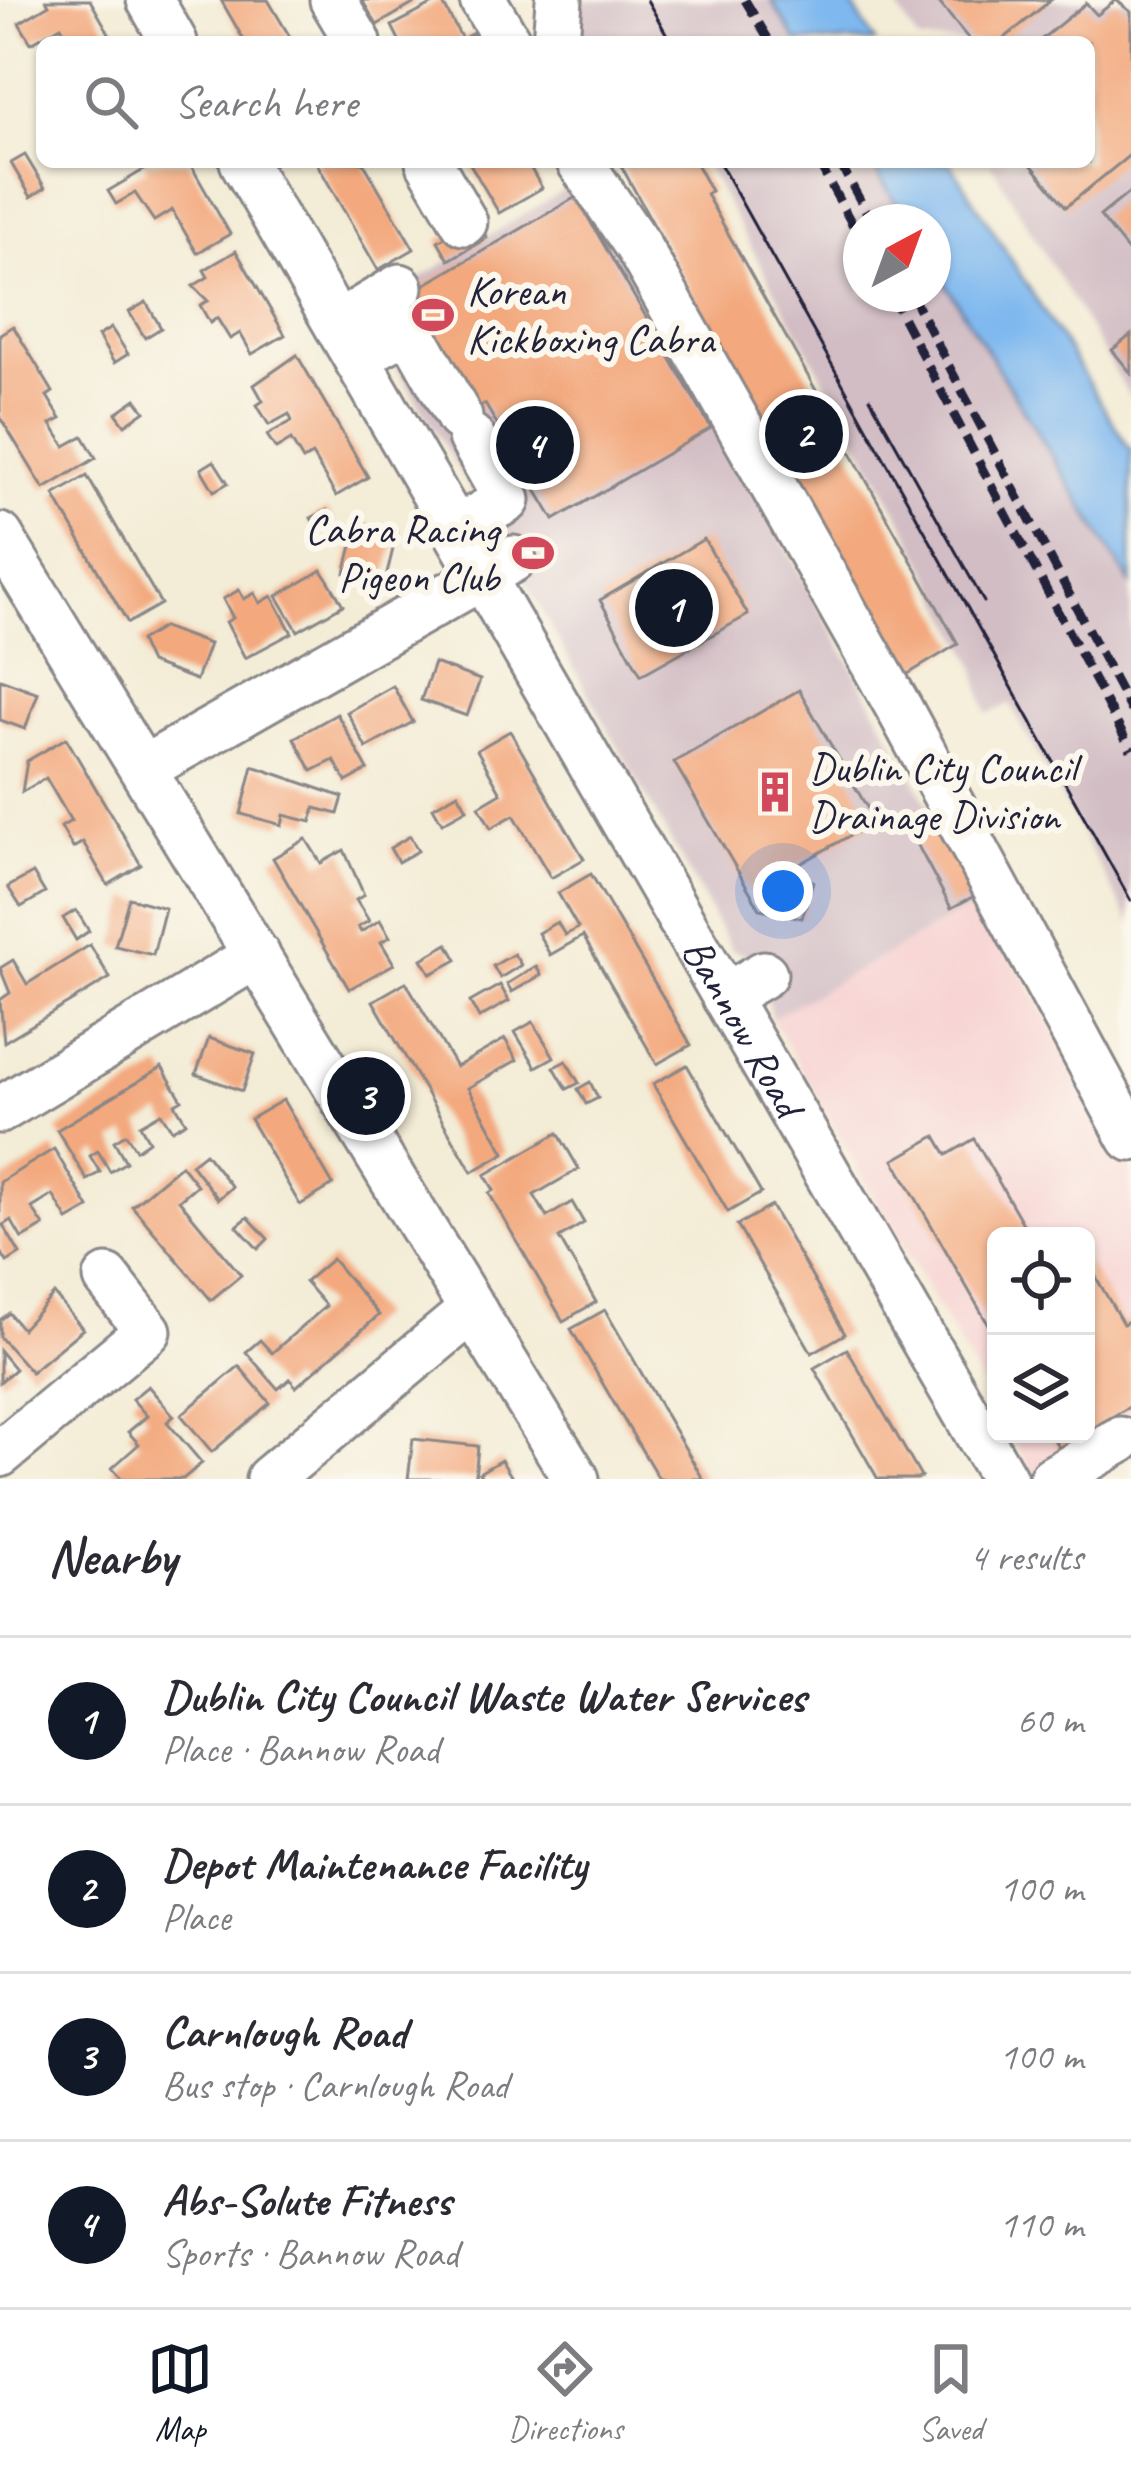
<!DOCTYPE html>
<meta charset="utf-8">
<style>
:root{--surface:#fff;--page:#f7f7f7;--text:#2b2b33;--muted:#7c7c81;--line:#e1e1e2;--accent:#111827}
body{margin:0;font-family:Caveat,sans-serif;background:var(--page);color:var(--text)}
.controls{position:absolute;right:36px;bottom:36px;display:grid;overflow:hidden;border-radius:18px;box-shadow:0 3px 9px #0004}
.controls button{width:108px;height:108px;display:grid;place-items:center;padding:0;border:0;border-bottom:3px solid var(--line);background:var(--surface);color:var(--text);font:60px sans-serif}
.compass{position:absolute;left:843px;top:204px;width:108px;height:108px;border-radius:50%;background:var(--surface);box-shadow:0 3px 9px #0004;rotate:41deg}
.you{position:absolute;left:783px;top:891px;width:42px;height:42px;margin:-30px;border:9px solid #fff;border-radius:50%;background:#1a73e8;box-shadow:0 0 0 18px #1a73e833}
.badge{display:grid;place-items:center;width:78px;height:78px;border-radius:50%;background:var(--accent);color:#fff;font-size:39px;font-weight:700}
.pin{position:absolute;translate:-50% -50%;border:6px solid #fff;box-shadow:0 3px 12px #0006}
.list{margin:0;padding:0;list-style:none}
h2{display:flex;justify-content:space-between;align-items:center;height:156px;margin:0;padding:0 48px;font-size:51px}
h2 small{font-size:39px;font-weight:400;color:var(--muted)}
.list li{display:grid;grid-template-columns:78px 1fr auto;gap:36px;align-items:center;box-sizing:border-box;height:168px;padding:0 48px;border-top:3px solid var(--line)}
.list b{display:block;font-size:45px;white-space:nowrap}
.list p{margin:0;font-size:39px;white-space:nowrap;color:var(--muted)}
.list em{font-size:39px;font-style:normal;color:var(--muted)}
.icon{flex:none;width:66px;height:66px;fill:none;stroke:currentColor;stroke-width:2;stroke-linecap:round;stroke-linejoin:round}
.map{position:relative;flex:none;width:1131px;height:1479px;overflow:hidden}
.search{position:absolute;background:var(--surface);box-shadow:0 3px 9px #0004;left:36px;right:36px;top:36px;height:132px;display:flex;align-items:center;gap:30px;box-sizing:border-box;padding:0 42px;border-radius:18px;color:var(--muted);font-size:45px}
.sheet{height:828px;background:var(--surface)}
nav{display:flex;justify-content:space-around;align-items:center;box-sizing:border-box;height:168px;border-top:3px solid var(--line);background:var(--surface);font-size:33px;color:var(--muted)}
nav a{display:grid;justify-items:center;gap:6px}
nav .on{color:var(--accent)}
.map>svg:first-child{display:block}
</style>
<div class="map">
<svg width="1131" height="1479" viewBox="0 0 1131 1479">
<rect width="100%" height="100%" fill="#fbf7ec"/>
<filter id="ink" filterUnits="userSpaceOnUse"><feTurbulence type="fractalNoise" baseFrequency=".00833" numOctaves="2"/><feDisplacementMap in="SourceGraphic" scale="24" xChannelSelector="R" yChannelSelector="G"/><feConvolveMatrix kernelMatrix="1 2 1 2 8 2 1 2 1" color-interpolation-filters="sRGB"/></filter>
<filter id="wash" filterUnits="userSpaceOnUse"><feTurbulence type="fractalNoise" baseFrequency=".004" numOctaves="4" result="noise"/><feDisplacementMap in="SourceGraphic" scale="48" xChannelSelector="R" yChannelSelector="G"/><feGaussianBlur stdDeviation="2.7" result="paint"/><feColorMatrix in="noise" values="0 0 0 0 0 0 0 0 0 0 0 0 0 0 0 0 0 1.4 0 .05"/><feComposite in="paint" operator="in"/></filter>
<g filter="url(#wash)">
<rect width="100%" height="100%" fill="#f3ecd6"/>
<!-- built -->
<path fill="#f7cfd0" d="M985 908 1131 1168V1456L1036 1479 1010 1434H1086V1236H996V1409L770 1015 962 912Z"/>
<!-- industrial -->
<g fill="#d2bdc5">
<path d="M577 0H771L797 42H571Z"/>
<path d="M893 0H1131V399L990 162H1089V42H919Z"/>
<path d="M704 162H870L907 222H861V294H933V265L1131 584V924L1010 704 987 714 975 665 911 536Z"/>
<path d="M574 184 655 309 985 908 961 912 772 1018 754 957 732 950 513 559 364 313Z"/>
</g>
<!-- water -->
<g fill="#7eb8ef" stroke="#506d95" stroke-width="3">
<path d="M771 0H849L875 42H797Z"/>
<path d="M870 162H950L1131 451V584L933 263V222H908Z"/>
</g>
<g id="blocks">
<!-- building -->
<g fill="#f3a87d">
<path d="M46 0H90L114 42H53L66 35 61 26 31 43 19 23 49 5Z"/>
<path d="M221 0H268L293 42H245Z"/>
<path d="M362 0H420L377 25Z"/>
<path d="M441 0 462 39 473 33 477 42H400L392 26Z"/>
<path d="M937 0H1051L1000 42H971Z"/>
<path d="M1116 0 1131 12V154L1066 207 1029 162H1089V42H1038L1086 3 1097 15Z"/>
<path d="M25 155 45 188 31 197 11 163Z"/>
<path d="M144 162H189L230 234 197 253 172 210 154 221 135 193 116 204 108 191 147 168Z"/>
<path d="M316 162H363L414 249 378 270Z"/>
<path d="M469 162H527L542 188 499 213Z"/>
<path d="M619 162H695L711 191 706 194 958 644 903 677Z"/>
<path d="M1131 191V255L1100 216Z"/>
<path d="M576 197 711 428 554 520 485 404 462 417 395 302Z"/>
<path d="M476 219 487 238 449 260 438 241Z"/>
<path d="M236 251 285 335 252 354 240 333 230 339 217 318 210 323 200 305 208 301 193 286 208 277 204 270Z"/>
<path d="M146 302 161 328 145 338 129 312Z"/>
<path d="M13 326 53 392 47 396 61 419 51 424 65 446 83 436 96 458 44 489 0 417V334Z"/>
<path d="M111 328 128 354 114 363 98 336Z"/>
<path d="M1131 335V373L1112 350Z"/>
<path d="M297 355 368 477 336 496 312 455 303 460 291 440 276 449 267 435 292 421 289 414 269 425 257 405 263 401 254 385Z"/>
<path d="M136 399 145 411 125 425 116 413Z"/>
<path d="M214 461 228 483 214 491 201 469Z"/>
<path d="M87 476 161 604 128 623 54 495Z"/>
<path d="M327 510 334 522 318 531 311 518Z"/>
<path d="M358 522 397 532 385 582 345 573Z"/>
<path d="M704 539 748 615 641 675 600 600Z"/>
<path d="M322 570 343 605 298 631 277 596Z"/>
<path d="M239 590 244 599 255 593 260 603 272 596 292 633 245 658 226 622 233 618 223 599Z"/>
<path d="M163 627 209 644 196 680 150 663 140 641Z"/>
<path d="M434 663 480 680 467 716 421 700Z"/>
<path d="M0 679 38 693 25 729 0 720Z"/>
<path d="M393 686 413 722 366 748 347 712Z"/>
<path d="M799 690 875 821 795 867 801 878 813 881 802 918 760 909 674 762Z"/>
<path d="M337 714 368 770 346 782 334 760 312 771 294 738Z"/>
<path d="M510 731 584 859 551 878 514 815 491 828 479 806 501 793 477 750Z"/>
<path d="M66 738 141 865 108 885 83 842 73 848 61 827 71 821 46 778 22 792 27 761Z"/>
<path d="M253 766 343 797 338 814 315 808 311 822 284 815 282 825 241 814Z"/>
<path d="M458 793 467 809 442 823 433 807Z"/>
<path d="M948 810 984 891 951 908 908 827Z"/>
<path d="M410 836 418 851 398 862 390 848Z"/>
<path d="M306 839 321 863 344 850 364 895 356 900 369 921 358 927 361 932 380 920 390 937 381 942 394 964 349 989 273 858Z"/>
<path d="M33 873 45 893 21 907 8 887Z"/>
<path d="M591 874 691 1045 657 1064 583 936 550 955 538 933 557 922 565 935 578 928 558 893Z"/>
<path d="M129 898 165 908 153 955 115 946Z"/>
<path d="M76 910 89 931 76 940 63 918Z"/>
<path d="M448 944 457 960 431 974 422 959Z"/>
<path d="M90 945 110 978 4 1042 0 1000 10 993 0 968 13 960 27 984Z"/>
<path d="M514 954 521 965 500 978 493 966Z"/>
<path d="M536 966 541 975 512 992 507 984Z"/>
<path d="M406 982 456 1067 505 1039 517 1060 468 1088 505 1153 472 1172 373 1001Z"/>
<path d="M500 985 509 1001 479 1018 470 1002Z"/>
<path d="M533 1022 554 1057 536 1067 515 1032Z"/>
<path d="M209 1038 255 1054 242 1091 196 1074Z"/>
<path d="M566 1061 579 1083 567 1089 554 1067Z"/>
<path d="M687 1065 761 1193 728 1212 653 1084Z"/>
<path d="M162 1067 182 1100 175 1104 186 1122 172 1130 161 1113 140 1125 149 1141 136 1150 126 1134 114 1141 126 1162 110 1172 98 1151 90 1156 100 1172 87 1180 57 1130Z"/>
<path d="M590 1082 598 1098 586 1104 578 1089Z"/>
<path d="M283 1100 333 1185 300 1205 250 1119Z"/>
<path d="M558 1133 579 1169 534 1195 547 1217 572 1202 584 1223 559 1238 596 1302 563 1321 489 1193 494 1190 485 1175Z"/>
<path d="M936 1136 947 1155 974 1139 1030 1236H996V1338L894 1160Z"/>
<path d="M54 1149 89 1208 68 1220 53 1195 32 1208 44 1226 22 1239 11 1220 3 1225 20 1254 7 1262 0 1250V1182Z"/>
<path d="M205 1153 232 1187 218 1199 191 1164Z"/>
<path d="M181 1165 197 1185 179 1200 241 1275 211 1300 132 1206Z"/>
<path d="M771 1206 845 1334 812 1353 737 1225Z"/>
<path d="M248 1217 268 1239 258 1249 237 1226Z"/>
<path d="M332 1259 379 1315 296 1387 290 1379 278 1389 246 1352 260 1340 272 1353 326 1306 305 1282Z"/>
<path d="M1086 1260 1123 1324 1131 1320V1406L1101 1423 1112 1442 1069 1466 1051 1434H1086Z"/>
<path d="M54 1294 83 1329 31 1372 0 1337V1320L9 1313 22 1329Z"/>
<path d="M605 1310 642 1374 703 1479H659L621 1415 571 1329Z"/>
<path d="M847 1349 921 1477 917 1479H878L814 1368Z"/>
<path d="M0 1351 15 1369 0 1382Z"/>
<path d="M239 1366 270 1403 212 1452 181 1415Z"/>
<path d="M148 1386 174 1416 167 1422 202 1463 183 1479H122L112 1468 139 1444 128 1432 147 1416 132 1399Z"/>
<path d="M413 1439 478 1446 475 1479H408Z"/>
<path d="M501 1460 513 1479H483L479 1473Z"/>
</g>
</g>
</g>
<g filter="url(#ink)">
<use href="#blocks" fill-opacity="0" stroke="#8a8788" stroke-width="3"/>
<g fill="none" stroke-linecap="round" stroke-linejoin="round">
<!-- minor casing -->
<g stroke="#8a8788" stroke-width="51">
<g id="minor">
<path d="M150 0 174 42"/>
<path d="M333 0 358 42"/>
<path d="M483 0 508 42"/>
<path d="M556 42 559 0"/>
<path id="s1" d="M243 162 1004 1479"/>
<path d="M429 162 464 222"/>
<path d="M580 162 637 245 900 710 1131 1138"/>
<path d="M338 324 400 287"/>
<path d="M357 357 409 328 459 417"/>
<path d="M456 529 507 500 471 437"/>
<path d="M0 536 576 1479"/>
<path d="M145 768 513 559"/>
<path d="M725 997 764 974"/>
<path d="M0 1110 257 955"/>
<path d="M0 1454 148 1331 107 1278"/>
<path d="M269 1479 473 1309"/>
<path d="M1052 1479 1120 1440"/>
</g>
</g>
<!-- minor -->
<use href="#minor" stroke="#fff" stroke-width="45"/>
<!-- tram -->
<g stroke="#22223b" stroke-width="3">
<path d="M647 0 671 42"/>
<path d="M719 162 1131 901"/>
<path d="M870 398 984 602"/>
</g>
<!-- rail -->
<g stroke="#22223b" stroke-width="9" stroke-dasharray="18 9" stroke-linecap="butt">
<path d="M745 0 770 42"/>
<path d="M818 162 861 240"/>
<path d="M839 162 872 222"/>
<path d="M890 294 1131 750"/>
<path d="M911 294 1131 711"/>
</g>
</g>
</g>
<!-- icons -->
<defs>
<g id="stadium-bare" transform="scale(3.24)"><path d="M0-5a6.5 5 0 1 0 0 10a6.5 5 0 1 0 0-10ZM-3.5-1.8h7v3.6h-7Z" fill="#d1495b" stroke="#fbf7ec" stroke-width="2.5" paint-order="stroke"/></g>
<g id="building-bare" transform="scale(3.24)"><path d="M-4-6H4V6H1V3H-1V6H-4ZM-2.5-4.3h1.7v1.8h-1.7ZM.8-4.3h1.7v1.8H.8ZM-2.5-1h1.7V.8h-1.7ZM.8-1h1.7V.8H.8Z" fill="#d1495b" stroke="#fbf7ec" stroke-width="2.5" paint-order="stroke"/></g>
</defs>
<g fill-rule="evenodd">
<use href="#stadium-bare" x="433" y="315"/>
<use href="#stadium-bare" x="533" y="553"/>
<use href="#building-bare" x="775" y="792"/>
</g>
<g text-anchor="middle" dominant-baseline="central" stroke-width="12" stroke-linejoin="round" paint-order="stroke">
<!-- poi labels -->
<g font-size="42" fill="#22223b" stroke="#fbf7ec" text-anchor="start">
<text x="467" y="291">Korean<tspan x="467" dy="48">Kickboxing Cabra</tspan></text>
<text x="499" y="529" text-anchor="end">Cabra Racing<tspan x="499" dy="48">Pigeon Club</tspan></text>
<text x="809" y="768">Dublin City Council<tspan x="809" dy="48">Drainage Division</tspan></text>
</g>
<!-- street labels -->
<g font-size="42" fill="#22223b" stroke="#fbf7ec">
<text stroke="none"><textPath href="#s1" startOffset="999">Bannow Road</textPath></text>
</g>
</g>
</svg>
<div class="controls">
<button><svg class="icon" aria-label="locate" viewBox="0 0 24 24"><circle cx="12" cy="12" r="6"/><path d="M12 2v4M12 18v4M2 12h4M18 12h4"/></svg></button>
<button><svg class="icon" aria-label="layers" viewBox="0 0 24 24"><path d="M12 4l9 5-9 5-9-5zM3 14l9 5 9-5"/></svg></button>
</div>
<svg class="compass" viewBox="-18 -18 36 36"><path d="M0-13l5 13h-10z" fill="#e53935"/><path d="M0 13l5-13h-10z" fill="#7c7c81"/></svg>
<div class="you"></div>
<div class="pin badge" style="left:674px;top:608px">1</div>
<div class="pin badge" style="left:804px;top:434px">2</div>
<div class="pin badge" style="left:366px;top:1096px">3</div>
<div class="pin badge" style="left:535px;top:445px">4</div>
<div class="search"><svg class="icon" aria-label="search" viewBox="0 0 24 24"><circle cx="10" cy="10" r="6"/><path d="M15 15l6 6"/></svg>Search here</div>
</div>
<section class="sheet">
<h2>Nearby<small>4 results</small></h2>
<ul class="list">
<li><span class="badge">1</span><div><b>Dublin City Council Waste Water Services</b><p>Place · Bannow Road</p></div><em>60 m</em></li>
<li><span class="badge">2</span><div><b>Depot Maintenance Facility</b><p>Place</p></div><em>100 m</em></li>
<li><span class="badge">3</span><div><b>Carnlough Road</b><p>Bus stop · Carnlough Road</p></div><em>100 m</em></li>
<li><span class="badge">4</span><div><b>Abs-Solute Fitness</b><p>Sports · Bannow Road</p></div><em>110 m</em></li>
</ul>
</section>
<nav>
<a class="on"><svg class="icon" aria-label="map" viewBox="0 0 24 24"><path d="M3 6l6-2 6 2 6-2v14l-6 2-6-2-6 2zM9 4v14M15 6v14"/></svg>Map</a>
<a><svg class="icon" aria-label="directions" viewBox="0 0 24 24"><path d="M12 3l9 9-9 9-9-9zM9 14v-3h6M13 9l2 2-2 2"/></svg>Directions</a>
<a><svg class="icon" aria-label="saved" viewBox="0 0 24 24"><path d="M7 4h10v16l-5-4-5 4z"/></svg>Saved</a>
</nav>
